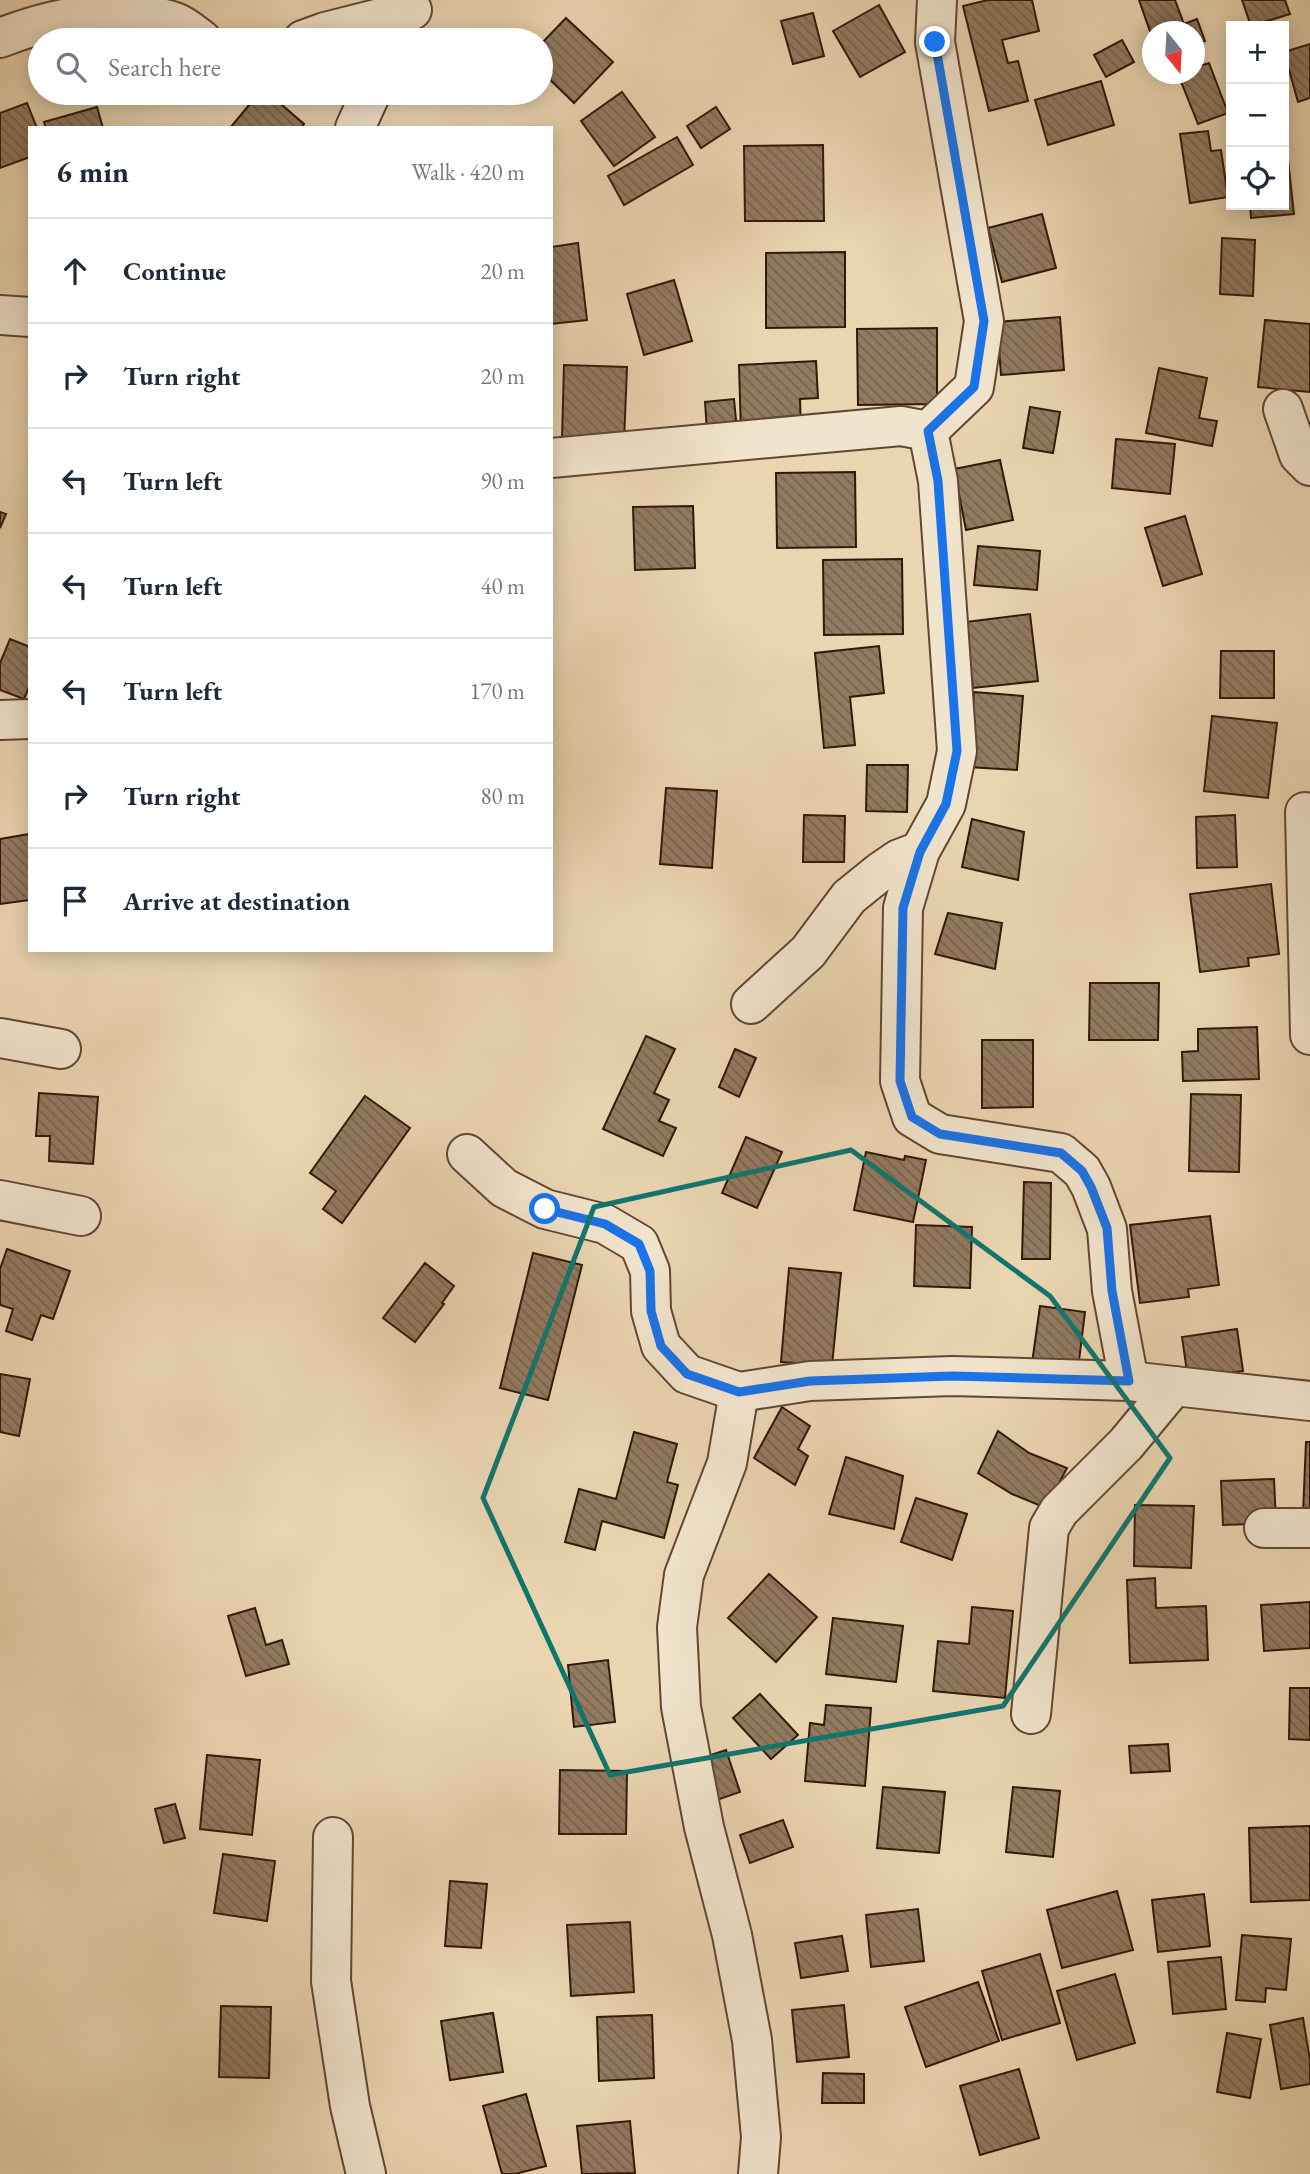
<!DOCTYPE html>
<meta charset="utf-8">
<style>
:root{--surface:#fff;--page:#f2f2f3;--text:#1f2937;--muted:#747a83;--line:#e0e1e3}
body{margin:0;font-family:"EB Garamond",serif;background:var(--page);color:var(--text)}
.controls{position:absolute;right:21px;top:21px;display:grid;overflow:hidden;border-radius:0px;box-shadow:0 4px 18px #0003}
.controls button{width:63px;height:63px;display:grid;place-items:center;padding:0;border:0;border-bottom:2px solid var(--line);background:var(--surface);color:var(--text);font:35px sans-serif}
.compass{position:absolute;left:1142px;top:21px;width:63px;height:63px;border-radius:50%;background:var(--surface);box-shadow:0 4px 18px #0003;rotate:162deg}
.stop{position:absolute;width:21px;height:21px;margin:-16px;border:5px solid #1a73e8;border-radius:50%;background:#fff}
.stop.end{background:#1a73e8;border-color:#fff;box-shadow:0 2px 7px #0008}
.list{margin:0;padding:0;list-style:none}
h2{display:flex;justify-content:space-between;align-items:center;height:91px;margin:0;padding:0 28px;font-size:30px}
h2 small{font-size:23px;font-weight:400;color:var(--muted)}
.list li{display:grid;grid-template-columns:46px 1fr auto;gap:21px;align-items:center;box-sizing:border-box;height:105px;padding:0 28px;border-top:2px solid var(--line)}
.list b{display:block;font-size:26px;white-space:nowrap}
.list em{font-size:23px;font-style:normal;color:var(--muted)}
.icon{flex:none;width:38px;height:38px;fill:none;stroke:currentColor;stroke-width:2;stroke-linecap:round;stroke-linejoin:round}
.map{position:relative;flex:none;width:1310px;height:2174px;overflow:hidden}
.search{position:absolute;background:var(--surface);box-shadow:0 4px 18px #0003;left:28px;top:28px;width:525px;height:77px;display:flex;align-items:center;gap:18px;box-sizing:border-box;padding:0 24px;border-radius:38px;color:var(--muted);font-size:26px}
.panel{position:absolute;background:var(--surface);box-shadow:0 4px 18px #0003;left:28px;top:126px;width:525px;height:826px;border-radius:0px}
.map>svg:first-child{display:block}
</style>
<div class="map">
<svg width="1310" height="2174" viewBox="0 0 1310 2174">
<defs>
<pattern id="building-back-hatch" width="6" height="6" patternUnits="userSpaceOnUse" patternTransform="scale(1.75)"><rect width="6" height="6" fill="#927a60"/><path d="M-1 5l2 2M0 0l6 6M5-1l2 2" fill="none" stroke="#78634d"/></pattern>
</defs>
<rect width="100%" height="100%" fill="#ead5b1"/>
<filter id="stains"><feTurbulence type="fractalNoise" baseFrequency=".00286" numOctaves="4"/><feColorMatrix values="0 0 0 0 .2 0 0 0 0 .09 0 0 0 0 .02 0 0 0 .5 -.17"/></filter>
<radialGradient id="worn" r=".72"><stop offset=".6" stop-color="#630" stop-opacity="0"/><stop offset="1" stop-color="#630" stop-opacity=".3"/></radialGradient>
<!-- building -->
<g fill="url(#building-back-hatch)" stroke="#321809" stroke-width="2">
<path d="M988 0H1032L1039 31 1002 40 1008 63 1018 61 1028 101 989 111 963 6Z"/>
<path d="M1139 0H1175L1184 24 1197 19 1205 41 1194 45V32H1152V37Z"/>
<path d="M1242 0H1285L1290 14 1251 26Z"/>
<path d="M879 5 905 52 860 77 833 31Z"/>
<path d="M813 13 824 56 793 64 781 21Z"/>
<path d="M566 18 613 62 574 103 541 71V44Z"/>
<path d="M1122 40 1134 62 1106 77 1094 55Z"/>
<path d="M1310 44V98L1298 102 1284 52Z"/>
<path d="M1209 63 1228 113 1198 124 1178 74H1194V68Z"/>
<path d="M1101 81 1114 125 1048 145 1035 100Z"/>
<path d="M622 92 655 137 614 166 581 121Z"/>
<path d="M259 93H268L304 124 301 128H230Z"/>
<path d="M27 103 37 128H30V157L0 168V113Z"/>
<path d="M97 107 103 128H46L44 122Z"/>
<path d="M716 107 730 129 701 148 687 126Z"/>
<path d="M1208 131 1211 151 1221 150 1228 197 1190 203 1180 134Z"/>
<path d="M677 137 693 165 624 205 608 176Z"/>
<path d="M823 145 824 221H745L744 146Z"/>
<path d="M1284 160H1288L1294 214 1251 218 1250 205H1284Z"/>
<path d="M1042 214 1056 268 1002 282 988 228Z"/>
<path d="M1222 238 1255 240 1253 296 1220 294Z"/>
<path d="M578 243 587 320 551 324V247Z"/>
<path d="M845 252V327L766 328V253Z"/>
<path d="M674 280 692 341 644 355 627 294Z"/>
<path d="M1060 317 1064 370 1001 375 997 322Z"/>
<path d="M1265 320 1310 324V392L1258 387Z"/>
<path d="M937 328V404L858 405 857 329Z"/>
<path d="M816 361 818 398 800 399 801 431 741 433 739 365Z"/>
<path d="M564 365 627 367 624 442 562 439Z"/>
<path d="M1159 368 1207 378 1199 418 1217 421 1212 446 1146 433Z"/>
<path d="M734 399 737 430 707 432 705 402Z"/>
<path d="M1030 407 1060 412 1053 453 1023 448Z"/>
<path d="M1116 439 1175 444 1170 494 1112 488Z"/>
<path d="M1000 460 1013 520 966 530 954 469Z"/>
<path d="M855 472 856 547 777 548 776 473Z"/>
<path d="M693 506 695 568 635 570 633 507Z"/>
<path d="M0 512 6 514 0 528Z"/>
<path d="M1185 516 1202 574 1163 586 1145 528Z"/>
<path d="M978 546 1040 551 1037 590 974 585Z"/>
<path d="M902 559 903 634 824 635 823 560Z"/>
<path d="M1030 614 1038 681 973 688 965 622Z"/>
<path d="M10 639 30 647V685L24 699 0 690V663Z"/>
<path d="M879 646 884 693 850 697 855 745 824 748 815 653Z"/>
<path d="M1221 651H1274V698H1220Z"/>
<path d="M974 692 1023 696 1017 770 968 767Z"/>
<path d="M1212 716 1277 723 1268 798 1204 791Z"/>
<path d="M867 765H908L907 812 866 811Z"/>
<path d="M666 788 717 791 712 868 660 864Z"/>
<path d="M804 815 845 816 844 862H803Z"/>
<path d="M1235 815 1237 867 1197 868 1196 817Z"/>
<path d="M972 819 1024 832 1018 880 962 867Z"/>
<path d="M29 834 30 900 0 904V839Z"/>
<path d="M1271 884 1279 954 1248 958 1249 966 1200 972 1190 894Z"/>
<path d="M948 913 1002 923 995 969 935 954Z"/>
<path d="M1090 983H1159L1158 1040H1089Z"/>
<path d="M1257 1027 1259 1079 1183 1081 1182 1052 1198 1051V1029Z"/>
<path d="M646 1036 675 1049 654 1093 669 1100 659 1121 676 1128 663 1156 603 1129Z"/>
<path d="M982 1040H1033V1107L982 1108Z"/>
<path d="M735 1049 756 1058 739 1097 719 1087Z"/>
<path d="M39 1093 98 1097 93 1164 49 1161 50 1136H36Z"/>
<path d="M1191 1094 1241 1095 1239 1172 1189 1171Z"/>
<path d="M365 1096 410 1128 342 1223 323 1209 336 1191 310 1173Z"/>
<path d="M746 1137 782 1152 757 1208 722 1193Z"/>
<path d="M866 1152 904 1160 905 1156 926 1160 913 1222 854 1210Z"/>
<path d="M1024 1182 1051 1183 1050 1259H1022Z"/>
<path d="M1210 1216 1219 1285 1188 1289 1189 1297 1140 1303 1130 1225Z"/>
<path d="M916 1225 972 1227 970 1288 914 1286Z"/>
<path d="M7 1249 70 1271 53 1319 41 1315 32 1340 6 1331 13 1309 0 1305V1269Z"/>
<path d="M533 1253 582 1265 548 1400 500 1388Z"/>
<path d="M425 1263 454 1286 442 1303 444 1304 415 1342 383 1318Z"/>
<path d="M789 1268 841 1273 832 1366 781 1362Z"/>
<path d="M1040 1306 1085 1312 1078 1369 1032 1363Z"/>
<path d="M1237 1329 1243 1371 1188 1379 1182 1337Z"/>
<path d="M0 1374 30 1379 19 1436 0 1432Z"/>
<path d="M782 1407 810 1426 798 1449 808 1456 795 1485 754 1458Z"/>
<path d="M998 1431 1029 1453 1067 1468 1046 1508 1012 1494 978 1473Z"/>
<path d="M634 1432 677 1444 667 1482 678 1485 664 1538 602 1521 595 1550 565 1542 579 1489 616 1499Z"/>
<path d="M1306 1442H1310V1514L1303 1513Z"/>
<path d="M846 1457 903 1476 894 1529 829 1514Z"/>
<path d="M1274 1479 1276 1523 1223 1525 1221 1481Z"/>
<path d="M916 1498 967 1514 952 1560 901 1542Z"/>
<path d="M1135 1505 1194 1506 1191 1568 1134 1566Z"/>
<path d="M769 1574 817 1617 776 1662 728 1618Z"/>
<path d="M1155 1578 1156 1608 1206 1606 1208 1660 1130 1663 1127 1580Z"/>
<path d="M1310 1602V1648L1264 1651 1261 1605Z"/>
<path d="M972 1607 1013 1611 1005 1698 933 1691 938 1641 969 1644Z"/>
<path d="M255 1608 266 1645 282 1640 289 1664 246 1676 228 1616Z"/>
<path d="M833 1618 903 1626 896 1682 826 1674Z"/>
<path d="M608 1660 615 1722 574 1727 568 1665Z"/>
<path d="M1290 1688H1310V1740L1289 1739Z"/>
<path d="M760 1694 798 1735 771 1759 733 1718Z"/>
<path d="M826 1705 871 1708 865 1786 805 1781 810 1723 824 1725Z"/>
<path d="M1168 1744 1170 1771 1131 1773 1129 1746Z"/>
<path d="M726 1750 740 1792 711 1802 696 1760Z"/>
<path d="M207 1755 260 1760 252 1835 200 1829Z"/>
<path d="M560 1770 627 1771 626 1834H559Z"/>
<path d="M883 1787 945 1792 939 1853 877 1848Z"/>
<path d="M1013 1787 1060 1791 1053 1857 1006 1852Z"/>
<path d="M175 1804 185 1838 164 1843 155 1809Z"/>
<path d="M783 1820 793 1847 750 1863 740 1835Z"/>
<path d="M1310 1826V1900L1251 1902 1249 1828Z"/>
<path d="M223 1854 275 1861 267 1921 214 1913Z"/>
<path d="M450 1881 487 1884 481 1948 445 1946Z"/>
<path d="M1117 1891 1133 1950 1062 1968 1047 1910Z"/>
<path d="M1204 1894 1210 1946 1158 1952 1152 1900Z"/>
<path d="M918 1909 924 1961 871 1967 866 1915Z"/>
<path d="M630 1922 634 1992 571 1996 567 1925Z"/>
<path d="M1242 1935 1291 1939 1286 1990 1266 1988 1265 2002 1236 2000Z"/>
<path d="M842 1936 848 1971 801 1978 795 1943Z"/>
<path d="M1040 1954 1060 2023 1002 2040 982 1971Z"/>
<path d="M1221 1957 1226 2009 1173 2014 1168 1962Z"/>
<path d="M1115 1974 1135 2043 1077 2060 1057 1991Z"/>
<path d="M978 1982 999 2041 926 2067 905 2007Z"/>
<path d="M844 2005 849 2057 797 2062 792 2010Z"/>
<path d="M221 2006 271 2007 269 2078 219 2077Z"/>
<path d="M493 2013 503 2072 450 2080 441 2021Z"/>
<path d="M652 2015 654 2078 599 2081 597 2017Z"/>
<path d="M1303 2018 1310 2060V2084L1281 2089 1270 2025Z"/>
<path d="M1227 2033 1261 2039 1250 2098 1217 2092Z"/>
<path d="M1019 2069 1039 2138 980 2155 960 2086Z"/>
<path d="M823 2073 864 2074V2103H822Z"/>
<path d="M526 2094 546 2166 515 2174H502L483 2106Z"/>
<path d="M630 2121 635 2173 582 2174 577 2126Z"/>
</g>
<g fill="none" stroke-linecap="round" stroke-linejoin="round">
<!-- minor casing -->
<g stroke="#604733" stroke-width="42">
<g id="minor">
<path d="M0 38C54 17 118 4 175 22 184 25 194 34 202 40"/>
<path d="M303 40 325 32 412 10"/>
<path d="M355 128 371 93"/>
<path d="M0 315 30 317"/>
<path d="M1283 409 1299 455 1310 466"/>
<path d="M928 431 938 481 957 751 946 804 920 851 903 908 900 1081 912 1117 940 1134 1061 1153 1082 1171 1091 1187 1107 1229 1112 1291 1129 1381"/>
<path d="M551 458 901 426 928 431 974 387 984 321 935 42 937 0"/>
<path d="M0 720 30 719"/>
<path d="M1305 812 1310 1035"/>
<path d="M751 1004 808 952 849 897 880 872 899 859 920 851"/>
<path d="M0 1038 61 1049"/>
<path d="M467 1154 504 1188 545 1209 605 1224 639 1244 650 1271 651 1311 661 1346 687 1374 739 1392 727 1463 684 1575 677 1627 681 1707 704 1827 732 1935 752 2040 761 2137 758 2174"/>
<path d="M0 1200 81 1216"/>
<path d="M739 1392 810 1381 952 1376 1129 1381 1310 1401"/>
<path d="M1264 1528H1310"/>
<path d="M1031 1714 1049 1528 1059 1511 1126 1444 1174 1386"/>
<path d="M333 1837 331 1981 350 2106 366 2174"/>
</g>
</g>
<!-- minor -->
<use href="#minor" stroke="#f1e4cc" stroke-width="38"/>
</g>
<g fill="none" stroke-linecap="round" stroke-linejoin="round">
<!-- route -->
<path stroke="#1a73e8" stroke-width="9" d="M545 1209 605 1224 639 1244 650 1271 651 1311 661 1346 687 1374 739 1392 810 1381 952 1376 1129 1381 1112 1291 1107 1228 1091 1187 1082 1171 1061 1153 940 1134 912 1117 900 1081 903 908 920 852 946 804 957 751 938 481 928 431 974 387 984 321 935 42"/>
</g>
<!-- marked area -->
<path fill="none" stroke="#0f766e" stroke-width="5" stroke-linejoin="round" d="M851 1150 1050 1296 1170 1458 1003 1706 610 1775 483 1498 594 1207Z"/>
<rect width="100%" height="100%" filter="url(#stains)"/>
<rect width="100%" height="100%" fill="url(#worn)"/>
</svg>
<div class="controls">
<button>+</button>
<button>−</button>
<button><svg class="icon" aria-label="locate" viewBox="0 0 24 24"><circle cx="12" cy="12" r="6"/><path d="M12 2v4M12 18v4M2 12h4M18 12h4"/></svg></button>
</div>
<svg class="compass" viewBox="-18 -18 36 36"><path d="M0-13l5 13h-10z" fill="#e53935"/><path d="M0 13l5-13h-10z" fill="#747a83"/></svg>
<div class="stop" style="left:545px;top:1209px"></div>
<div class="stop end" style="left:935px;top:42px"></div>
<div class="search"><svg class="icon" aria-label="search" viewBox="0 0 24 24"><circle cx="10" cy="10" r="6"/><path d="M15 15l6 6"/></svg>Search here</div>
<section class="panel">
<h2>6 min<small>Walk · 420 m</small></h2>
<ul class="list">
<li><svg class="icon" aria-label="ahead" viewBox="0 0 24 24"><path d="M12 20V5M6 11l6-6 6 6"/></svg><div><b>Continue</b></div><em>20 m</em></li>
<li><svg class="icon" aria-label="right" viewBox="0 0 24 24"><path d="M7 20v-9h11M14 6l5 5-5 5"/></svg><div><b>Turn right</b></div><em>20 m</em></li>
<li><svg class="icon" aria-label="left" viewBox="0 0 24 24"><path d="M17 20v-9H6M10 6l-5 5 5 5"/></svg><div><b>Turn left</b></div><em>90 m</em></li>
<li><svg class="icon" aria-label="left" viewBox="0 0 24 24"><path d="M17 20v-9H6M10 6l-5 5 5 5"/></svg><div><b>Turn left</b></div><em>40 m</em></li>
<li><svg class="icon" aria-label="left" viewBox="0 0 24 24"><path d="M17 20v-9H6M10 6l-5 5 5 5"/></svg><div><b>Turn left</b></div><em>170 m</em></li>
<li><svg class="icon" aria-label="right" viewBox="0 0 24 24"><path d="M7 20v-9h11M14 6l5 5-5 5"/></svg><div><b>Turn right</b></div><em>80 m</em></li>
<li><svg class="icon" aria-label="arrive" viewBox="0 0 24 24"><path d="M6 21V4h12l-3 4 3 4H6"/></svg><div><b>Arrive at destination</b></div></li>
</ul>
</section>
</div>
